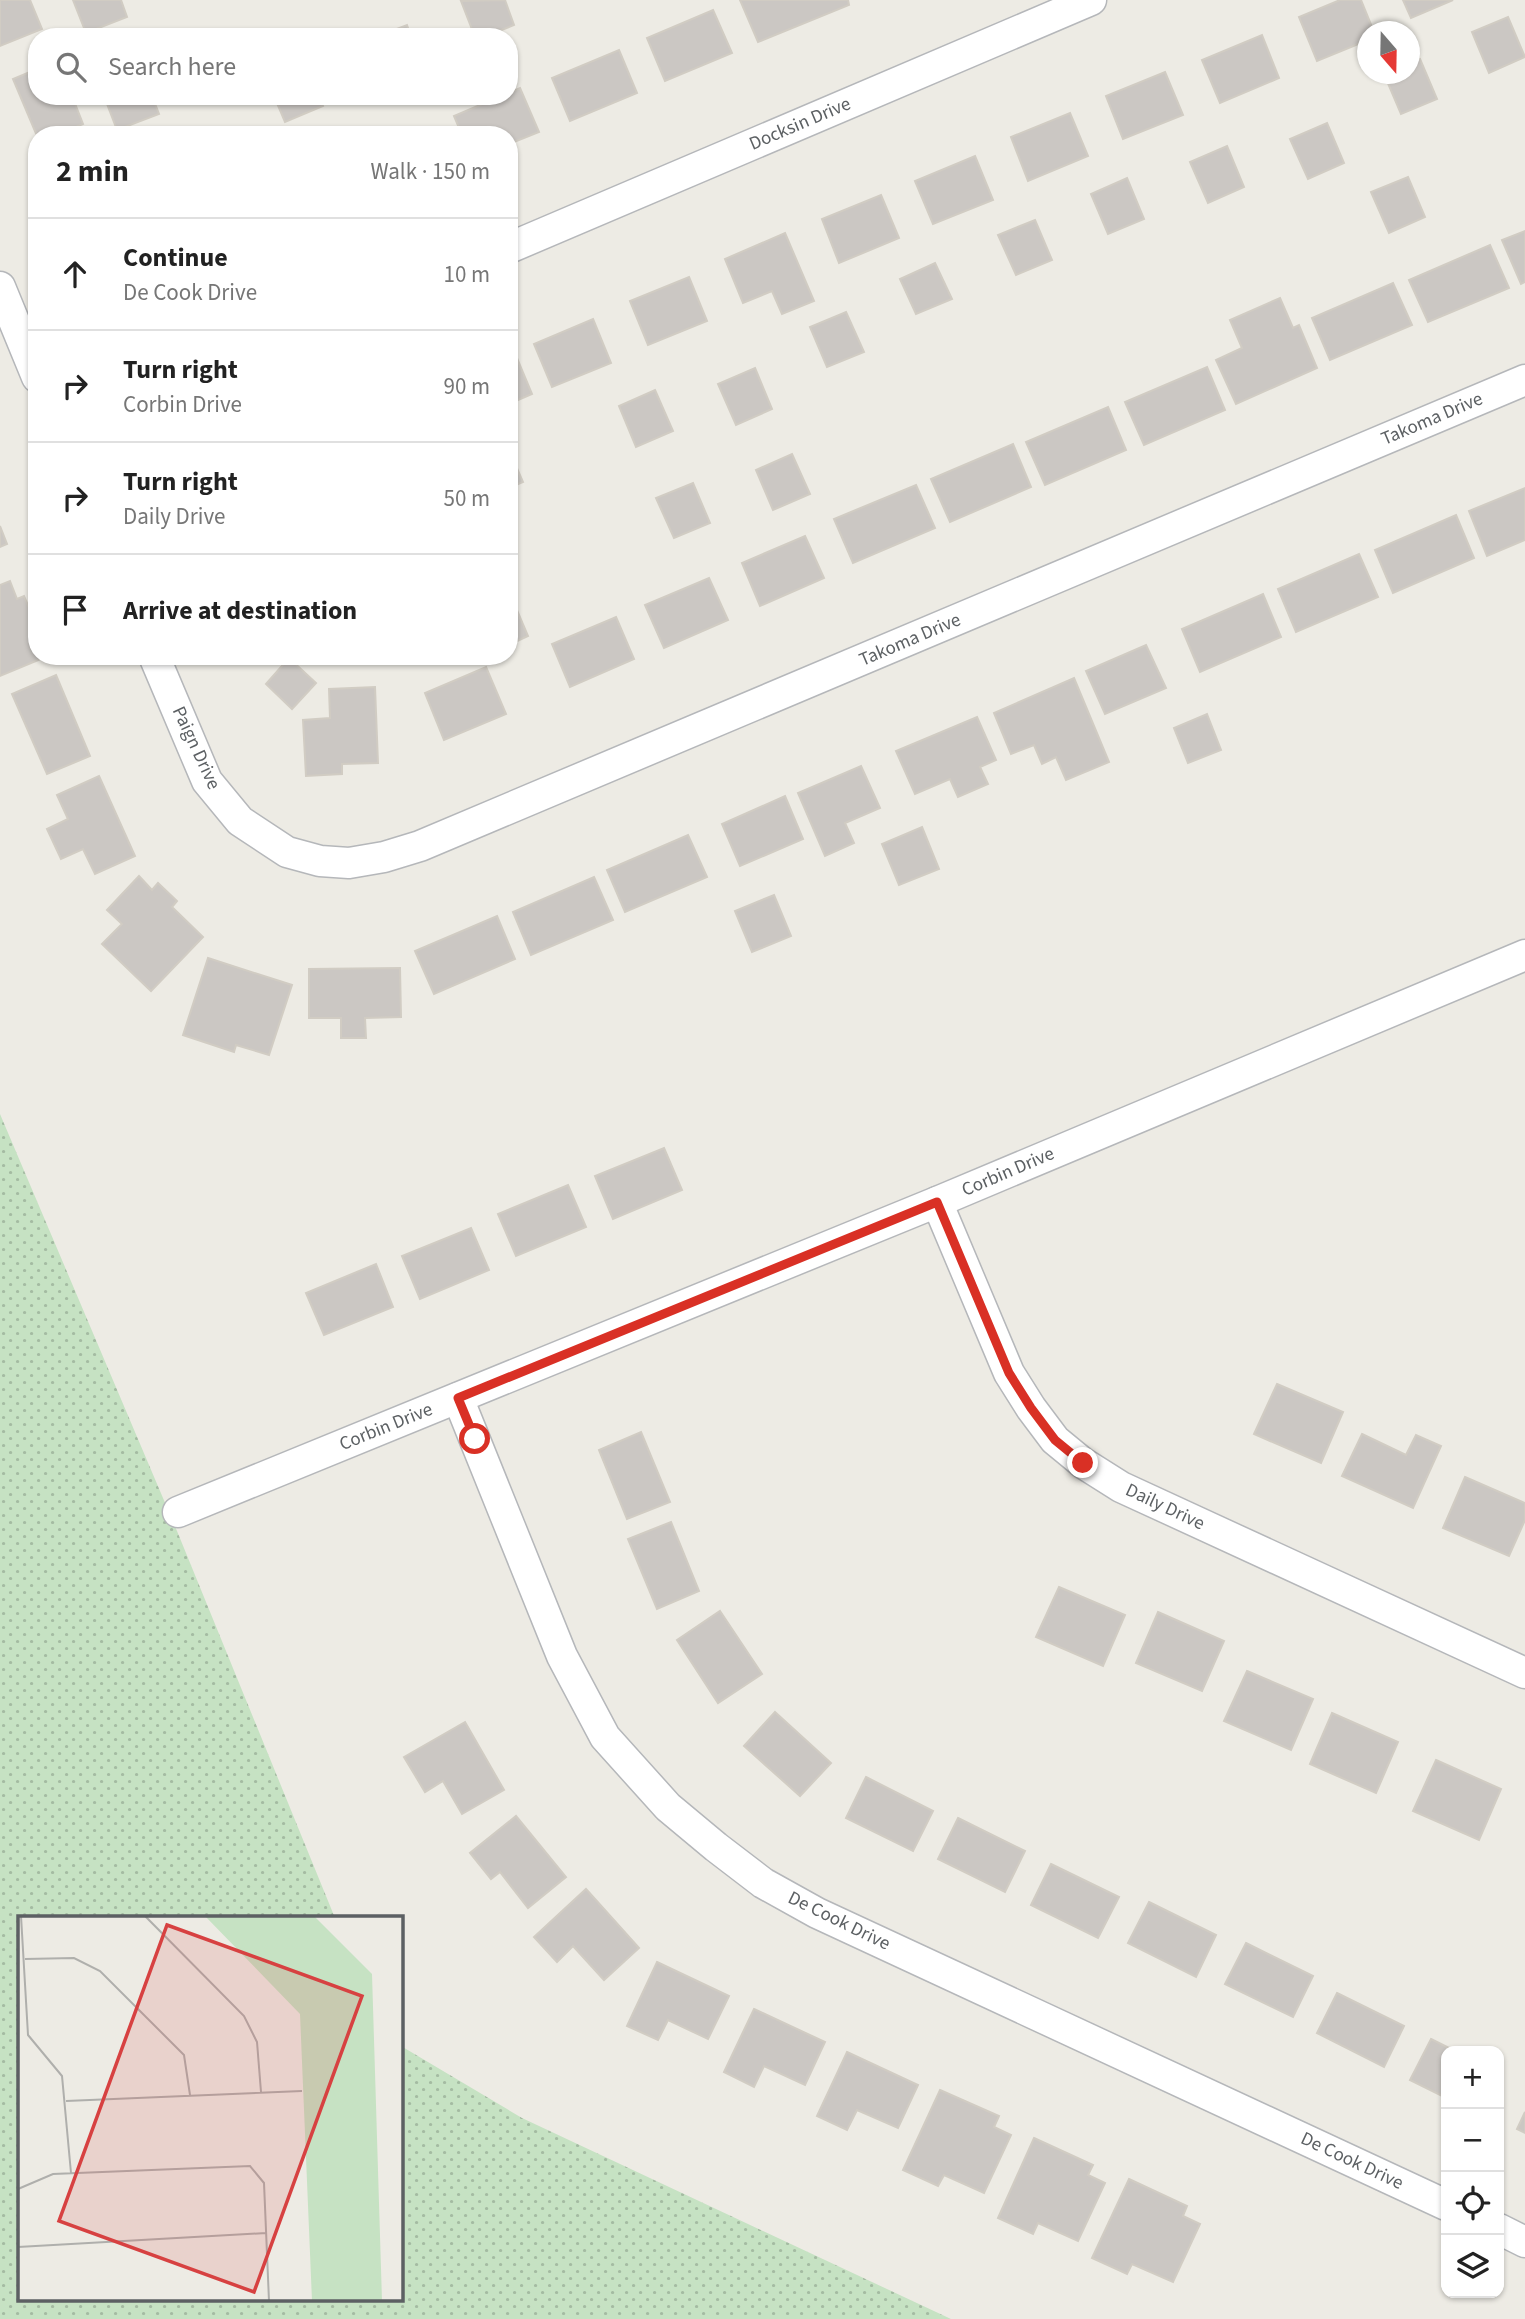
<!DOCTYPE html>
<meta charset="utf-8">
<style>
:root{--surface:#fff;--page:#f6f6f6;--text:#222;--muted:#767676;--line:#e0e0e0}
body{margin:0;font-family:"Source Sans 3",sans-serif;background:var(--page);color:var(--text)}
.controls{position:absolute;right:21px;bottom:21px;display:grid;overflow:hidden;border-radius:14px;box-shadow:0 2px 5px #0004}
.controls button{width:63px;height:63px;display:grid;place-items:center;padding:0;border:0;border-bottom:2px solid var(--line);background:var(--surface);color:var(--text);font:35px sans-serif}
.compass{position:absolute;left:1357px;top:21px;width:63px;height:63px;border-radius:50%;background:var(--surface);box-shadow:0 2px 5px #0004;rotate:160deg}
.stop{position:absolute;width:21px;height:21px;margin:-16px;border:5px solid #d93025;border-radius:50%;background:#fff}
.stop.end{background:#d93025;border-color:#fff;box-shadow:0 2px 7px #0008}
.list{margin:0;padding:0;list-style:none}
h2{display:flex;justify-content:space-between;align-items:center;height:91px;margin:0;padding:0 28px;font-size:30px}
h2 small{font-size:23px;font-weight:400;color:var(--muted)}
.list li{display:grid;grid-template-columns:46px 1fr auto;gap:21px;align-items:center;box-sizing:border-box;height:112px;padding:0 28px;border-top:2px solid var(--line)}
.list b{display:block;font-size:26px;white-space:nowrap}
.list p{margin:0;font-size:23px;white-space:nowrap;color:var(--muted)}
.list em{font-size:23px;font-style:normal;color:var(--muted)}
.icon{flex:none;width:38px;height:38px;fill:none;stroke:currentColor;stroke-width:2;stroke-linecap:round;stroke-linejoin:round}
.map{position:relative;flex:none;width:1525px;height:2319px;overflow:hidden}
.search{position:absolute;background:var(--surface);box-shadow:0 2px 5px #0004;left:28px;top:28px;width:490px;height:77px;display:flex;align-items:center;gap:18px;box-sizing:border-box;padding:0 24px;border-radius:28px;color:var(--muted);font-size:26px}
.panel{position:absolute;background:var(--surface);box-shadow:0 2px 5px #0004;left:28px;top:126px;width:490px;height:539px;border-radius:28px}
.map>svg:first-child{display:block}
</style>
<div class="map">
<svg width="1525" height="2319" viewBox="0 0 1525 2319">
<defs>
<pattern id="grass-dots" width="8" height="8" patternUnits="userSpaceOnUse" patternTransform="scale(1.75)"><rect width="8" height="8" fill="#c6e2c3"/><path d="M2 2h.1M6 6h.1" fill="none" stroke="#a4bba2" stroke-width="1.8" stroke-linecap="round"/></pattern>
</defs>
<rect width="100%" height="100%" fill="#edebe4"/>
<!-- grass -->
<path fill="url(#grass-dots)" d="M0 1114 177 1531 335 1918H19V2300H401V2046L522 2118 951 2319H0Z"/>
<!-- building -->
<g fill="#cbc7c3" stroke="#d1ccc3" stroke-width="2">
<path d="M0 0H30L42 29 0 46Z"/>
<path d="M73 0H121L127 17 86 33Z"/>
<path d="M505 0 514 25 484 37H475L461 1Z"/>
<path d="M740 0H848L849 5 758 42Z"/>
<path d="M1340 0H1361L1374 32H1368V40L1317 61 1299 17Z"/>
<path d="M1403 0H1453L1411 18Z"/>
<path d="M713 10 732 53 665 81 647 38Z"/>
<path d="M1508 17 1525 57 1489 73 1472 32Z"/>
<path d="M407 25 411 37H376Z"/>
<path d="M1262 35 1279 78 1220 103 1202 60Z"/>
<path d="M619 50 637 93 570 121 552 78Z"/>
<path d="M1420 59 1437 99 1401 114 1384 74H1410V63Z"/>
<path d="M37 69V96H72L83 124 58 135 37 136 13 79Z"/>
<path d="M1165 72 1183 115 1123 139 1106 96Z"/>
<path d="M520 88 539 132 509 144V135H462L454 116 501 96H509V93Z"/>
<path d="M104 96H152L159 114 117 130Z"/>
<path d="M274 96H319L323 106 285 122Z"/>
<path d="M1070 113 1088 156 1028 181 1011 137Z"/>
<path d="M1327 123 1344 163 1308 179 1290 139Z"/>
<path d="M1227 146 1244 187 1208 203 1190 162Z"/>
<path d="M975 156 993 200 933 224 915 181Z"/>
<path d="M1408 177 1425 217 1389 233 1371 192Z"/>
<path d="M1127 178 1144 219 1108 234 1091 194Z"/>
<path d="M881 195 899 238 839 263 822 219Z"/>
<path d="M1035 220 1052 260 1016 275 998 235Z"/>
<path d="M1525 231V282L1521 284 1502 240Z"/>
<path d="M785 233 814 301 782 314 772 291 743 303 725 259Z"/>
<path d="M1490 245 1509 288 1428 322 1409 280Z"/>
<path d="M935 263 952 299 916 314 900 279Z"/>
<path d="M689 277 707 321 648 345 630 301Z"/>
<path d="M1393 283 1412 325 1330 360 1312 318Z"/>
<path d="M1280 298 1293 328 1299 325 1317 368 1236 404 1216 360 1242 348 1230 320Z"/>
<path d="M846 312 864 352 827 367 810 327Z"/>
<path d="M593 319 611 363 552 387 534 344Z"/>
<path d="M514 351 532 394 509 404V353Z"/>
<path d="M1207 367 1225 410 1144 445 1125 402Z"/>
<path d="M755 368 772 409 736 425 718 384Z"/>
<path d="M655 390 673 431 636 447 619 406Z"/>
<path d="M1108 407 1126 450 1045 485 1026 442Z"/>
<path d="M1013 444 1031 487 950 522 931 479Z"/>
<path d="M509 450 523 482 509 488Z"/>
<path d="M792 454 810 494 773 510 756 470Z"/>
<path d="M693 483 710 523 674 538 656 498Z"/>
<path d="M916 485 935 528 853 563 834 519Z"/>
<path d="M1525 488V540L1487 556 1469 511Z"/>
<path d="M1456 515 1474 558 1393 593 1375 550Z"/>
<path d="M0 526 7 544 0 547Z"/>
<path d="M805 536 824 578 760 606 742 563Z"/>
<path d="M1359 554 1378 597 1296 632 1278 589Z"/>
<path d="M709 578 728 620 664 648 645 605Z"/>
<path d="M10 581 17 599 24 596 37 626V656L43 658 0 676V585Z"/>
<path d="M1263 594 1281 637 1200 672 1182 629Z"/>
<path d="M509 596H511L528 636 509 645Z"/>
<path d="M616 617 634 659 570 687 552 644Z"/>
<path d="M1146 645 1166 688 1105 714 1086 671Z"/>
<path d="M289 658 316 683 292 709 266 684Z"/>
<path d="M486 667 506 714 444 740 425 693Z"/>
<path d="M56 675 90 756 47 774 12 694Z"/>
<path d="M1074 678 1109 762 1066 780 1056 757 1042 764 1034 745 1011 754 994 713Z"/>
<path d="M375 687 378 763 342 764V774L306 776 303 720 330 718 329 689Z"/>
<path d="M1207 714 1221 750 1188 763 1174 728Z"/>
<path d="M977 717 996 760 980 767 988 784 958 797 950 779 915 794 896 751Z"/>
<path d="M861 766 880 808 845 823 854 843 825 856 798 793Z"/>
<path d="M99 776 135 856 95 874 83 849 61 859 47 829 68 819 57 795Z"/>
<path d="M785 796 803 839 740 866 722 824Z"/>
<path d="M922 827 939 869 899 885 882 844Z"/>
<path d="M688 835 707 877 625 912 607 870Z"/>
<path d="M139 876 152 890 158 883 177 901 172 907 203 937 151 991 102 944 122 924 107 910Z"/>
<path d="M594 877 613 920 531 955 513 912Z"/>
<path d="M774 895 791 936 752 952 735 911Z"/>
<path d="M497 916 515 959 434 994 415 951Z"/>
<path d="M208 958 292 985 269 1055 236 1045 234 1052 183 1035Z"/>
<path d="M400 968 401 1017 365 1018 366 1038H341V1018H309V969Z"/>
<path d="M664 1148 682 1190 613 1219 595 1176Z"/>
<path d="M568 1185 586 1227 516 1256 498 1214Z"/>
<path d="M471 1228 489 1270 420 1299 402 1256Z"/>
<path d="M376 1264 393 1307 324 1335 306 1293Z"/>
<path d="M1277 1384 1343 1412 1321 1463 1254 1434Z"/>
<path d="M641 1432 670 1502 627 1519 599 1450Z"/>
<path d="M1362 1434 1406 1455 1416 1435 1441 1446 1413 1508 1342 1476Z"/>
<path d="M1465 1477 1525 1503V1520L1509 1556 1443 1528Z"/>
<path d="M671 1522 699 1591 657 1609 628 1539Z"/>
<path d="M1059 1587 1125 1615 1103 1666 1036 1637Z"/>
<path d="M720 1611 762 1674 718 1703 677 1640Z"/>
<path d="M1158 1612 1224 1641 1202 1691 1136 1663Z"/>
<path d="M1247 1671 1313 1699 1291 1750 1224 1721Z"/>
<path d="M775 1712 831 1763 800 1796 744 1746Z"/>
<path d="M1332 1713 1398 1742 1376 1793 1310 1764Z"/>
<path d="M465 1722 504 1790 462 1814 443 1781 425 1792 404 1757Z"/>
<path d="M1436 1760 1501 1789 1479 1840 1413 1811Z"/>
<path d="M866 1777 933 1811 913 1851 846 1818Z"/>
<path d="M516 1816 566 1877 528 1908 500 1872 491 1879 470 1853Z"/>
<path d="M958 1818 1025 1851 1005 1892 938 1859Z"/>
<path d="M1051 1864 1119 1897 1098 1938 1031 1905Z"/>
<path d="M586 1889 639 1948 604 1980 573 1946 557 1962 534 1937Z"/>
<path d="M1149 1902 1216 1935 1196 1977 1128 1943Z"/>
<path d="M1246 1943 1313 1976 1293 2017 1225 1984Z"/>
<path d="M657 1962 729 1996 708 2039 668 2020 658 2040 627 2026Z"/>
<path d="M1337 1993 1404 2026 1384 2067 1317 2033Z"/>
<path d="M754 2009 825 2042 805 2085 764 2066 754 2087 724 2072Z"/>
<path d="M1431 2039 1455 2051H1446V2098L1410 2080Z"/>
<path d="M847 2052 918 2085 898 2128 857 2110 847 2130 817 2116Z"/>
<path d="M940 2090 999 2116 994 2127 1011 2135 984 2193 944 2175 938 2186 903 2170Z"/>
<path d="M1525 2112V2133L1517 2129Z"/>
<path d="M1034 2138 1093 2165 1088 2175 1105 2183 1078 2241 1038 2223 1033 2234 998 2218Z"/>
<path d="M1129 2179 1187 2206 1183 2216 1200 2224 1173 2282 1132 2264 1127 2274 1092 2258Z"/>
</g>
<g fill="none" stroke-linecap="round" stroke-linejoin="round">
<!-- street casing -->
<g stroke="#b5b7ba" stroke-width="33">
<g id="street">
<path d="M509 248 1091 0"/>
<path d="M0 287 37 377"/>
<path d="M154 656 207 781 240 821 287 852 320 861 349 863 384 857 420 846 1525 380"/>
<path d="M937 1202 1009 1373 1031 1408 1055 1440 1083 1463 1121 1487 1525 1673"/>
<path d="M458 1398 562 1656 605 1737 668 1807 716 1847 763 1883 817 1913 1446 2205"/>
<path d="M178 1512 937 1202 1525 955"/>
<path d="M1499 2229 1525 2242"/>
</g>
</g>
<!-- street -->
<use href="#street" stroke="#fff" stroke-width="30"/>
</g>
<g fill="none" stroke-linecap="round" stroke-linejoin="round">
<!-- route -->
<path stroke="#d93025" stroke-width="9" d="M475 1439 458 1398 937 1202 1009 1373 1031 1408 1055 1440 1083 1463"/>
</g>
<g text-anchor="middle" dominant-baseline="central" stroke-width="6" stroke-linejoin="round" paint-order="stroke">
<!-- street labels -->
<g font-size="19" fill="#5c6063" stroke="#fff">
<text transform="translate(800 124) rotate(-23)">Docksin Drive</text>
<text transform="translate(1432 419) rotate(-23)">Takoma Drive</text>
<text transform="translate(910 640) rotate(-23)">Takoma Drive</text>
<text transform="translate(196 748) rotate(65)">Paign Drive</text>
<text transform="translate(1008 1172) rotate(-23)">Corbin Drive</text>
<text transform="translate(386 1427) rotate(-22)">Corbin Drive</text>
<text transform="translate(1165 1507) rotate(25)">Daily Drive</text>
<text transform="translate(839 1921) rotate(26)">De Cook Drive</text>
<text transform="translate(1352 2161) rotate(25)">De Cook Drive</text>
</g>
</g>
<!-- overview -->
<g transform="translate(18 1916)">
<rect width="385" height="385" fill="#edebe4"/>
<path d="M187 0H296L354 58 364 385H294L282 98Z" fill="#c6e2c3"/>
<path fill="none" stroke="#afafac" stroke-width="2" d="M3 0 10 119 44 160 53 257M127 0 226 100 239 126 243 176M7 43 56 42 82 55 166 139 172 179M48 185 284 175M0 273 35 258 232 250 246 267 251 385M0 331 248 317"/>
<path fill="#d74141" fill-opacity="0.15" stroke="#d74141" stroke-width="3.5" d="M149 9 344 80 236 376 41 305Z"/>
<rect width="385" height="385" fill="none" stroke="#5c6063" stroke-width="3.5"/>
</g>
</svg>
<div class="controls">
<button>+</button>
<button>−</button>
<button><svg class="icon" aria-label="locate" viewBox="0 0 24 24"><circle cx="12" cy="12" r="6"/><path d="M12 2v4M12 18v4M2 12h4M18 12h4"/></svg></button>
<button><svg class="icon" aria-label="layers" viewBox="0 0 24 24"><path d="M12 4l9 5-9 5-9-5zM3 14l9 5 9-5"/></svg></button>
</div>
<svg class="compass" viewBox="-18 -18 36 36"><path d="M0-13l5 13h-10z" fill="#e53935"/><path d="M0 13l5-13h-10z" fill="#767676"/></svg>
<div class="stop" style="left:475px;top:1439px"></div>
<div class="stop end" style="left:1083px;top:1463px"></div>
<div class="search"><svg class="icon" aria-label="search" viewBox="0 0 24 24"><circle cx="10" cy="10" r="6"/><path d="M15 15l6 6"/></svg>Search here</div>
<section class="panel">
<h2>2 min<small>Walk · 150 m</small></h2>
<ul class="list">
<li><svg class="icon" aria-label="ahead" viewBox="0 0 24 24"><path d="M12 20V5M6 11l6-6 6 6"/></svg><div><b>Continue</b><p>De Cook Drive</p></div><em>10 m</em></li>
<li><svg class="icon" aria-label="right" viewBox="0 0 24 24"><path d="M7 20v-9h11M14 6l5 5-5 5"/></svg><div><b>Turn right</b><p>Corbin Drive</p></div><em>90 m</em></li>
<li><svg class="icon" aria-label="right" viewBox="0 0 24 24"><path d="M7 20v-9h11M14 6l5 5-5 5"/></svg><div><b>Turn right</b><p>Daily Drive</p></div><em>50 m</em></li>
<li><svg class="icon" aria-label="arrive" viewBox="0 0 24 24"><path d="M6 21V4h12l-3 4 3 4H6"/></svg><div><b>Arrive at destination</b></div></li>
</ul>
</section>
</div>
